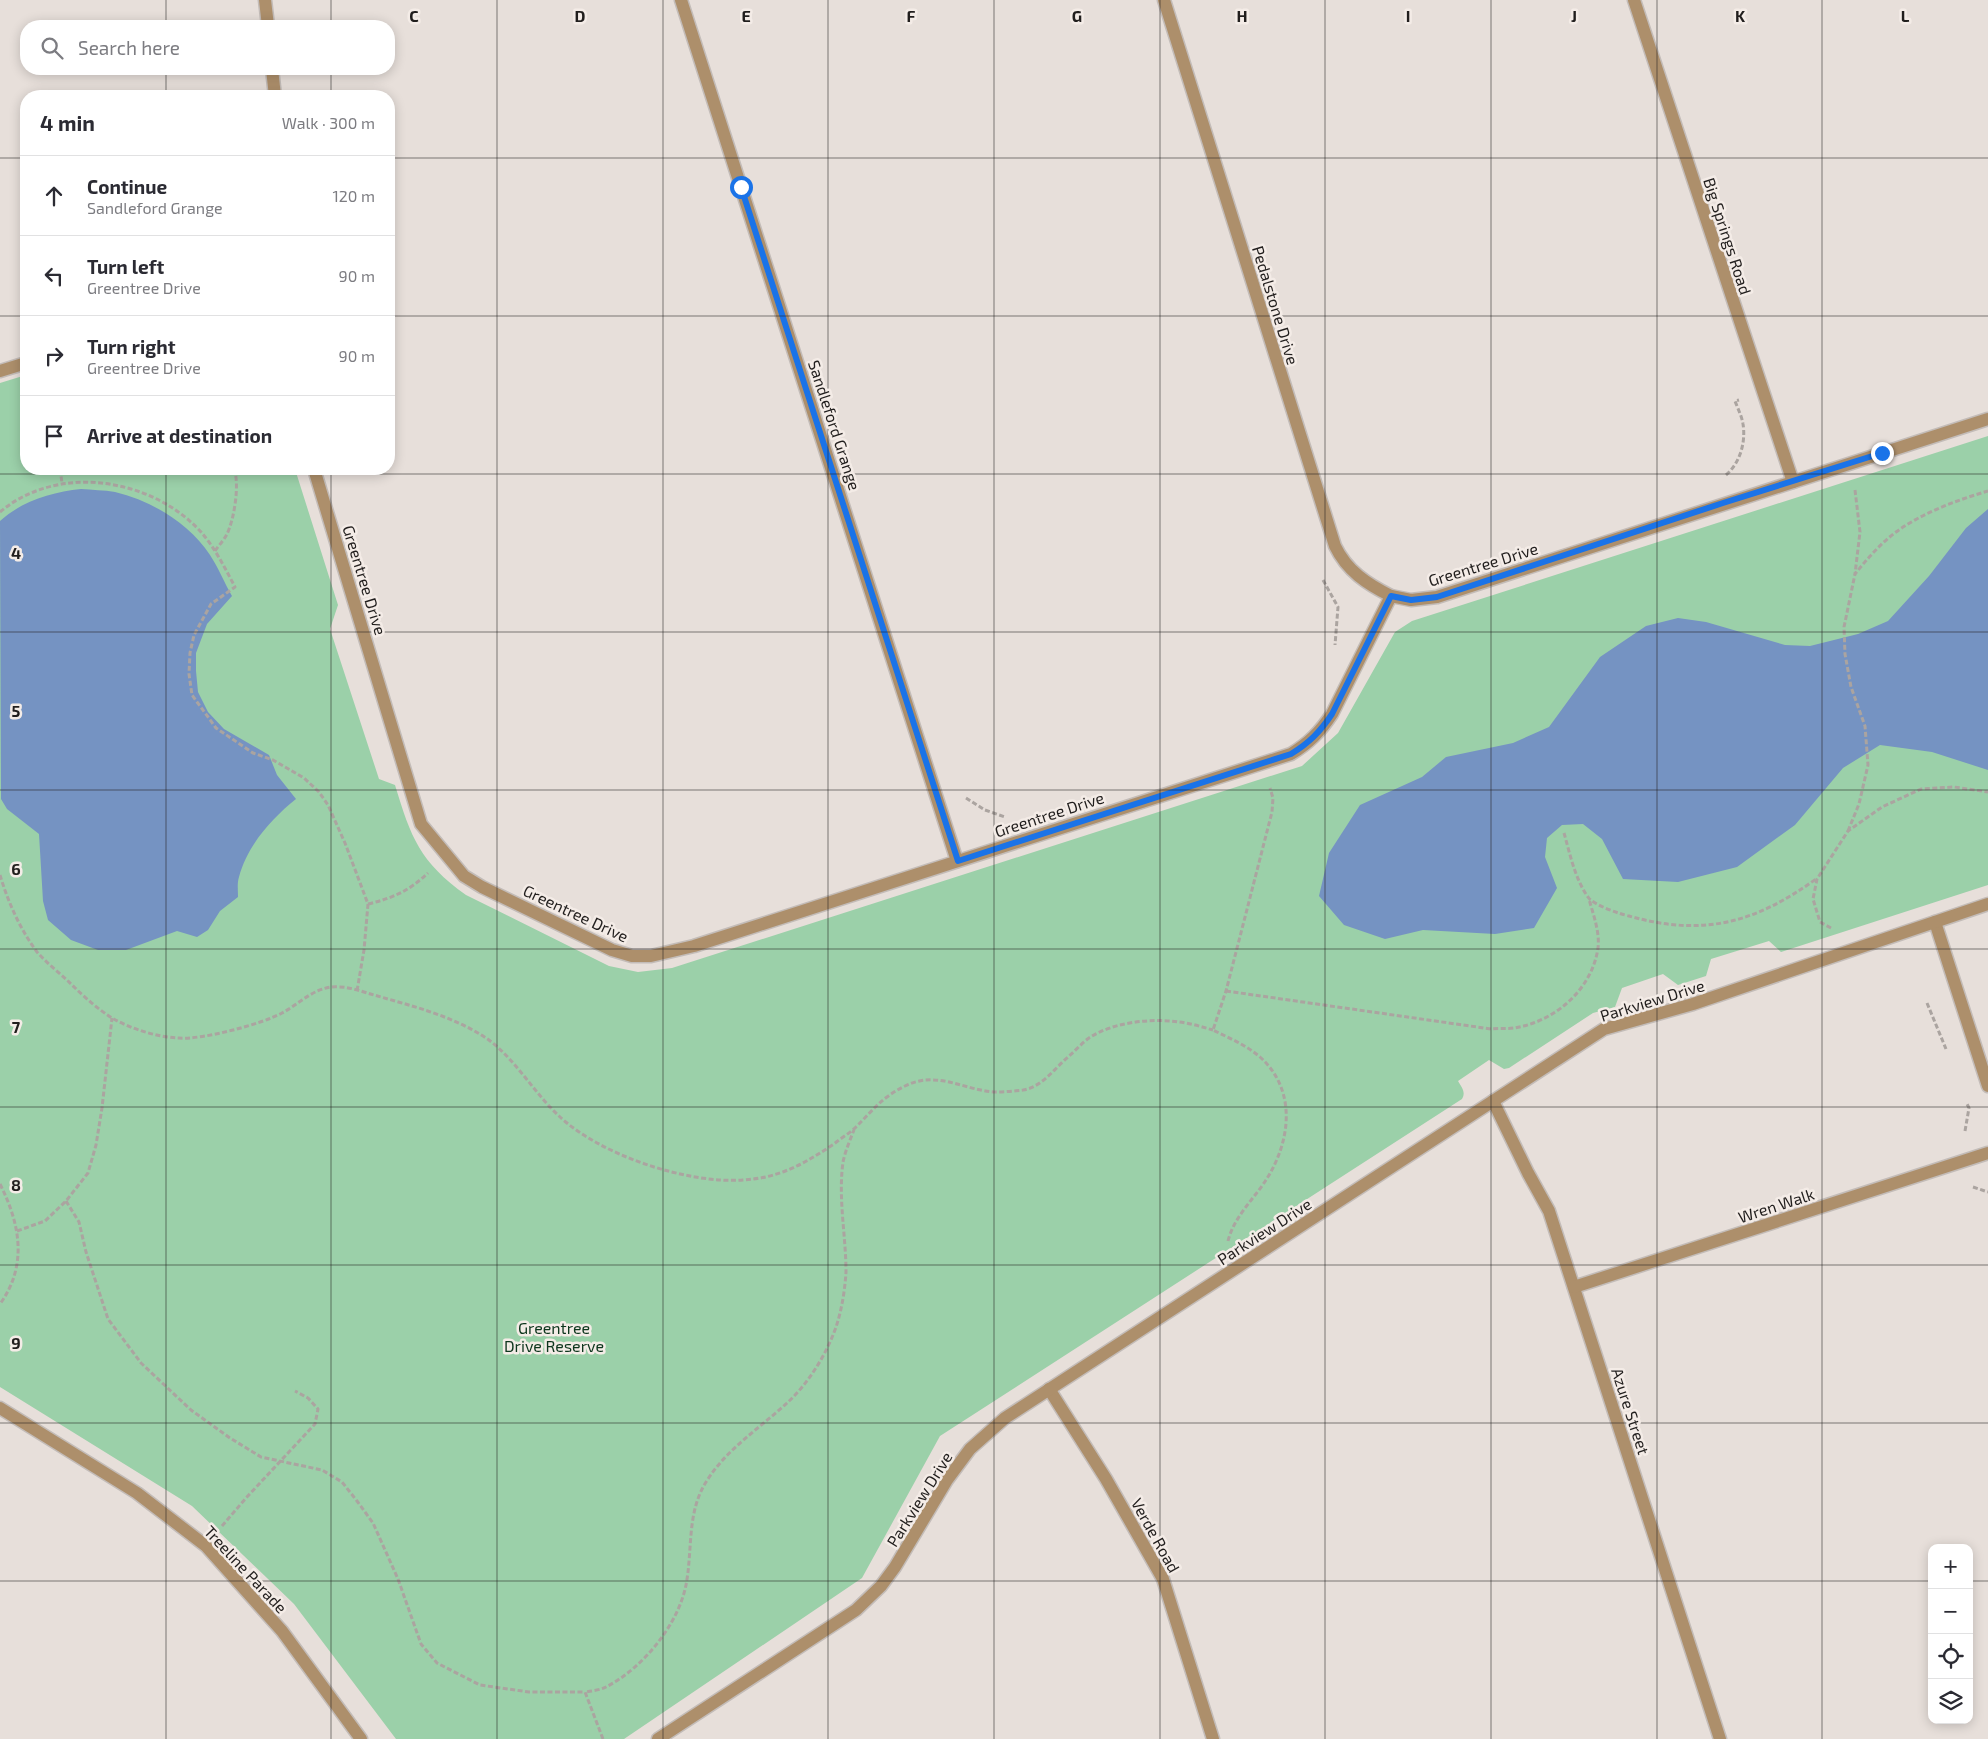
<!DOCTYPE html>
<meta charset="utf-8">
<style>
:root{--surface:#fff;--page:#f2f2f3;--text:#2b2b33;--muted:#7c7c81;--line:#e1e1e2}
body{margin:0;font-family:"Exo 2",sans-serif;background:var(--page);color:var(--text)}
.controls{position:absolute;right:15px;bottom:15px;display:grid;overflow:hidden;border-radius:10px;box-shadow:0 2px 12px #0003}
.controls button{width:45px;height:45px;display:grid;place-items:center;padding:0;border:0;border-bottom:1px solid var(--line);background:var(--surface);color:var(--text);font:25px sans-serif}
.stop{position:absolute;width:15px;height:15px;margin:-11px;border:4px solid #1a73e8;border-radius:50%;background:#fff}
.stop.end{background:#1a73e8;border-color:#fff;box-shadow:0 1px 5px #0008}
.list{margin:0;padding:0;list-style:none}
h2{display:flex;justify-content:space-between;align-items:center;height:65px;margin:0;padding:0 20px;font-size:21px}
h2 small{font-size:16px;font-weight:400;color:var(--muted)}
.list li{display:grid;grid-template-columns:32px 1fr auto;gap:15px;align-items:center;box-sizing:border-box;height:80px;padding:0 20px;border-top:1px solid var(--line)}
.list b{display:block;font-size:19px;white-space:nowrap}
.list p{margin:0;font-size:16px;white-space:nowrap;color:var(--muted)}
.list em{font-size:16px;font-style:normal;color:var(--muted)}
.icon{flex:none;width:28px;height:28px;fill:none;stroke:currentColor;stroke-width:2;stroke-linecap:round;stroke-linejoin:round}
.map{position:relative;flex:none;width:1988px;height:1739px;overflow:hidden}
.search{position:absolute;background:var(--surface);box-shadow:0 2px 12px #0003;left:20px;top:20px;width:375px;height:55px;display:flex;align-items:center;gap:12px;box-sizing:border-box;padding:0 18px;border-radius:20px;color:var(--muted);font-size:19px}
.panel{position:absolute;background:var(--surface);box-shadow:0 2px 12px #0003;left:20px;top:90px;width:375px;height:385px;border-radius:20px}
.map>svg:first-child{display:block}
</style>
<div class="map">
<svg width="1988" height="1739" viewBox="0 0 1988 1739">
<rect width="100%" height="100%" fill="#e7dfda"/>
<!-- green -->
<path fill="#9bd0a9" d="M26 375V469H295L338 605 330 629 379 779 395 785C411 838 420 862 466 895L609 966 638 972 672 968 1302 766 1338 733 1395 632 1412 621 1988 436V885L1781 952 1769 941 1711 959 1706 976 1678 985 1663 974 1622 988 1615 1007 1593 1013 1509 1068 1504 1069 1489 1060 1458 1081C1462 1088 1466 1092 1462 1099L940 1436 862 1578 624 1739H396L294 1604 192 1506 0 1387V383Z"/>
<!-- water -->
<g fill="#7593c2">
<path d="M81 489C92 490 104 490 115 492 152 501 189 523 210 555 218 567 224 582 232 596L207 624 196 653V671L198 692 208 712 224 729 269 755 277 775 296 799C271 819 247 846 239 877 237 883 238 890 238 897L220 911 208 930 197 937 177 931 126 950H98L71 940 48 920 43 901 39 834 7 809 1 799 0 521C22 501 52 492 81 489Z"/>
<path d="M1988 509V770L1932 752 1880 745 1843 768 1795 825 1737 867 1678 882 1623 879 1602 839 1583 824 1562 825 1547 838 1545 857 1557 888 1534 928 1495 934 1423 930 1385 939 1344 925 1319 896 1329 853 1360 805 1422 777 1446 757 1513 743 1549 727 1600 657 1646 626 1678 618 1706 622 1785 645 1810 646 1858 634 1888 621 1929 576 1966 528Z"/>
</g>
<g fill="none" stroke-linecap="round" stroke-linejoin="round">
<!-- minor casing -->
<g stroke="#c3bcb8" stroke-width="15">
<g id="minor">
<path d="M265 0 268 26"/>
<path d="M681 0 957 861"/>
<path d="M1164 0 1335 546C1347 571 1367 584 1391 596"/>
<path d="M1634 0 1793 482"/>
<path d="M272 69 275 96"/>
<path d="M0 371 26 363"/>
<path d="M314 469 421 824 464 876 482 887 612 950 632 956H651L694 946 1291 754C1309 743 1320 732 1332 714L1391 596 1411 600 1437 597 1988 419"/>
<path d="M1935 922 1988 1086"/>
<path d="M1493 1101 1528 1173 1549 1211 1720 1739"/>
<path d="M1574 1287 1988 1153"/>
<path d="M1049 1389 1106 1479 1163 1579 1213 1739"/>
<path d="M0 1408 137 1493 206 1546 282 1631 361 1739"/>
<path d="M658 1739 856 1610 881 1586 895 1567 947 1480 970 1449 1005 1418 1604 1029 1693 1004 1988 904"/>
</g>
</g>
<!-- path -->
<g stroke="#aba4a0" stroke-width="3" stroke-dasharray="5 2.5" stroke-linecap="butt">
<path d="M60 469 62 483"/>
<path d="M1726 475C1740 463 1746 442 1743 424 1742 417 1738 409 1735 401L1739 400"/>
<path d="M1855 490 1860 532 1855 574C1867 559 1880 544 1896 532 1922 513 1957 500 1988 491"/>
<path d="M0 512C58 463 152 478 201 532 215 548 225 568 235 587L211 604 194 635 190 653 189 674 192 695 216 728 253 753 273 760 304 778 319 792 328 805 345 843 368 904 364 950 357 991"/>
<path d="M215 551C219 545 224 540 227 534 234 520 240 484 234 469"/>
<path d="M1323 580 1338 607 1335 645"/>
<path d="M966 798 985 810 1005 817"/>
<path d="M1848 831 1859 804 1868 765 1865 726 1851 687 1845 654 1844 627 1855 574"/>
<path d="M1564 833C1570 854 1575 879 1588 897 1593 905 1620 914 1629 916 1703 937 1755 923 1816 879"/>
<path d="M0 875C8 902 20 929 37 952 46 962 58 972 68 981 81 994 96 1008 112 1018 131 1029 157 1037 179 1038 202 1040 262 1024 282 1013 301 1003 316 985 339 987 351 987 363 992 374 995 412 1006 453 1016 486 1038 514 1057 534 1093 559 1116 600 1155 687 1184 743 1180 779 1178 804 1164 834 1144 841 1138 850 1133 856 1127 874 1109 881 1098 905 1086 937 1070 963 1090 995 1092 1004 1092 1014 1091 1023 1090 1042 1087 1054 1069 1068 1057 1075 1051 1082 1043 1089 1038 1113 1022 1151 1018 1179 1022 1190 1023 1202 1027 1213 1030"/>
<path d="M368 904C393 898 409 891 428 873"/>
<path d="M1831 928 1820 922 1813 899 1817 879 1848 831 1882 807 1921 789 1954 787 1988 792"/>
<path d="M1226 991 1491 1029C1498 1028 1506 1029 1514 1028 1554 1022 1592 990 1598 948 1600 932 1593 914 1589 899"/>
<path d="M1927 1003 1946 1049"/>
<path d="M1965 1131 1969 1108 1967 1104"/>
<path d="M0 1184C20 1224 28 1265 0 1304"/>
<path d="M1973 1187 1988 1192"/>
<path d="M66 1201 79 1222 86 1252 108 1319 141 1363 191 1410 230 1438 261 1457 322 1470 342 1482 357 1501 373 1523 398 1579 421 1644 437 1663 480 1685 529 1692H585"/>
<path d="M17 1231 45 1221 66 1201 88 1173 96 1145 102 1108 112 1018"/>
<path d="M1228 1241C1234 1217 1253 1200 1266 1180 1291 1141 1297 1090 1260 1057 1246 1045 1229 1038 1213 1030L1226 991 1272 812 1273 798 1270 788"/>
<path d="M222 1526 246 1498 315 1424 318 1409 308 1398 295 1391"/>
<path d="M603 1739 585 1692C592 1691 600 1690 606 1687 643 1668 678 1625 686 1585 693 1549 686 1511 708 1479 728 1448 760 1428 787 1403 809 1383 828 1352 837 1324 842 1308 845 1289 846 1272 846 1236 838 1199 843 1162 845 1152 850 1140 854 1130"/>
</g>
<!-- minor -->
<use href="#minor" stroke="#ad8f6b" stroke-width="12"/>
</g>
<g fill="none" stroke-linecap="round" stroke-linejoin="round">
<!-- route -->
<path stroke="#1a73e8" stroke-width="6" d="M741 187 958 861 1291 754C1309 743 1320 732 1332 714L1391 596 1411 600 1437 597 1723 503 1882 453"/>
</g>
<!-- grid -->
<path fill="none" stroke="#211e1d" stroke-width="1" stroke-opacity="0.55" d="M166 0V26M331 0V26M497 0V1739M663 0V1739M828 0V1739M994 0V1739M1160 0V1739M1325 0V1739M1491 0V1739M1657 0V1739M1822 0V1739M166 69V96M331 69V96M0 158H26M389 158H1988M0 316H26M389 316H1988M166 469V1739M331 469V1739M0 474H1988M0 632H1988M0 790H1988M0 949H1988M0 1107H1988M0 1265H1988M0 1423H1988M0 1581H1932M1969 1581H1988"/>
<g text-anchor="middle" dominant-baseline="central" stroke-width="5" stroke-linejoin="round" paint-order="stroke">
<!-- street labels -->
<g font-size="16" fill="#211e1d" stroke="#f4ece7">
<text transform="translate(1728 236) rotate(72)">Big Springs Road</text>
<text transform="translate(1276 305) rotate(73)">Pedalstone Drive</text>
<text transform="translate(835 425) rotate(72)">Sandleford Grange</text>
<text transform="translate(1483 564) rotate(-17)">Greentree Drive</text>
<text transform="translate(365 580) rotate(73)">Greentree Drive</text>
<text transform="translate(1049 814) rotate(-18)">Greentree Drive</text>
<text transform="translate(576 913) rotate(25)">Greentree Drive</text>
<text transform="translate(1652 1000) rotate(-17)">Parkview Drive</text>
<text transform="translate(1776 1205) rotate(-18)">Wren Walk</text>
<text transform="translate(1264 1231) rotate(-33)">Parkview Drive</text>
<text transform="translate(1631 1411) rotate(72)">Azure Street</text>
<text transform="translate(919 1499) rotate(-58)">Parkview Drive</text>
<text transform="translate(1156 1535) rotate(61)">Verde Road</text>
<text transform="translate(246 1569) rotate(47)">Treeline Parade</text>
</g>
<!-- park labels -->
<g font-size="16" fill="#0d361d" stroke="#f4ece7">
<text x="554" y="1327">Greentree<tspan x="554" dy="18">Drive Reserve</tspan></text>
</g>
</g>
<g font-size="16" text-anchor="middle" font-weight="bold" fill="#211e1d" stroke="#f4ece7" stroke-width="5" stroke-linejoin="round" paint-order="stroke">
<text x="414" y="22">C</text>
<text x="580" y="22">D</text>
<text x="746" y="22">E</text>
<text x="911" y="22">F</text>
<text x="1077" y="22">G</text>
<text x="1242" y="22">H</text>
<text x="1408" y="22">I</text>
<text x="1574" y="22">J</text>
<text x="1740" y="22">K</text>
<text x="1905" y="22">L</text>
<text x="16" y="559">4</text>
<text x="16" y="717">5</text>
<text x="16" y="875">6</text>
<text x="16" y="1033">7</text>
<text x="16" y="1191">8</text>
<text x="16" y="1349">9</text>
</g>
</svg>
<div class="controls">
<button>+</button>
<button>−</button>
<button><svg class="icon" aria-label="locate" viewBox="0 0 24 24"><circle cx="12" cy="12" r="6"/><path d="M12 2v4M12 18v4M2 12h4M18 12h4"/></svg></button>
<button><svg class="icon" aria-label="layers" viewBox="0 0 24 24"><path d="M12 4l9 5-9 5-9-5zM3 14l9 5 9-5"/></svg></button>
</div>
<div class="stop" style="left:741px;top:187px"></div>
<div class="stop end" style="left:1882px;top:453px"></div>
<div class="search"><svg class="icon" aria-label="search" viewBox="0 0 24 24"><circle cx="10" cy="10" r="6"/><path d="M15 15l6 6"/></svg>Search here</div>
<section class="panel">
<h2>4 min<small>Walk · 300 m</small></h2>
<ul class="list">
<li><svg class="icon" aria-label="ahead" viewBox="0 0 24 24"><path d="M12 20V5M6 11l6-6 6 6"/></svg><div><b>Continue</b><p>Sandleford Grange</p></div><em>120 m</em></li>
<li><svg class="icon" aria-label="left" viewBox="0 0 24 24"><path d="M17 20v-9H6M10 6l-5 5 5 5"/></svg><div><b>Turn left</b><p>Greentree Drive</p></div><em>90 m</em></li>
<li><svg class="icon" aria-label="right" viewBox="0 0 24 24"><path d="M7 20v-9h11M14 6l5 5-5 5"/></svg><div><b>Turn right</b><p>Greentree Drive</p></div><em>90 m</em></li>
<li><svg class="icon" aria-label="arrive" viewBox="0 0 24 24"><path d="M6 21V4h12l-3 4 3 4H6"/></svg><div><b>Arrive at destination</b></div></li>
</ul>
</section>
</div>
